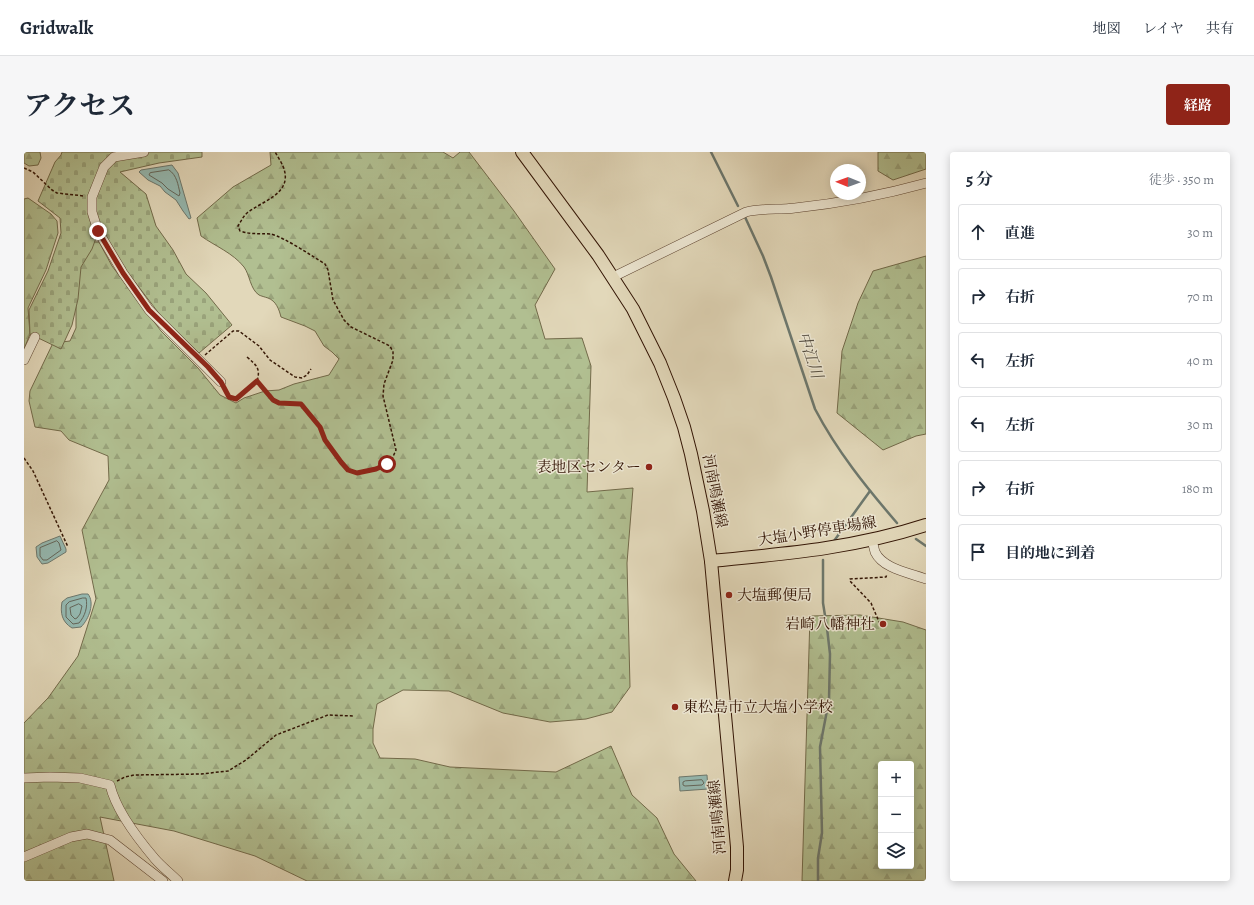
<!DOCTYPE html>
<html lang="ja">
<meta charset="utf-8">
<style>
:root{--surface:#fff;--page:#f6f6f7;--text:#1f2937;--muted:#747a83;--line:#e0e1e3;--accent:#8f2418}
body{margin:0;font-family:Alegreya,"Noto Serif JP",serif;background:var(--page);color:var(--text)}
.controls{position:absolute;right:12px;bottom:12px;display:grid;overflow:hidden;border-radius:4px;box-shadow:0 2px 10px #0003}
.controls button{width:36px;height:36px;display:grid;place-items:center;padding:0;border:0;border-bottom:1px solid var(--line);background:var(--surface);color:var(--text);font:20px sans-serif}
.compass{position:absolute;left:806px;top:12px;width:36px;height:36px;border-radius:50%;background:var(--surface);box-shadow:0 2px 10px #0003;rotate:271deg}
.stop{position:absolute;width:12px;height:12px;margin:-9px;border:3px solid #8f2418;border-radius:50%;background:#fff}
.stop.end{background:#8f2418;border-color:#fff;box-shadow:0 1px 4px #0008}
.list{margin:0;padding:0;list-style:none}
h2{display:flex;justify-content:space-between;align-items:center;height:52px;margin:0;padding:0 16px;font-size:17px}
h2 small{font-size:13px;font-weight:400;color:var(--muted)}
.list li{display:grid;grid-template-columns:26px 1fr auto;gap:12px;align-items:center;box-sizing:border-box;height:56px;margin:0 8px 8px;padding:0 8px;border:1px solid var(--line);border-radius:4px}
.list b{display:block;font-size:15px;white-space:nowrap}
.list em{font-size:13px;font-style:normal;color:var(--muted)}
.icon{flex:none;width:22px;height:22px;fill:none;stroke:currentColor;stroke-width:2;stroke-linecap:round;stroke-linejoin:round}
.map{position:relative;flex:none;width:902px;height:729px;overflow:hidden;border-radius:4px}
header{display:flex;align-items:center;gap:24px;box-sizing:border-box;height:56px;padding:0 20px;background:var(--surface);border-bottom:1px solid var(--line)}
header strong{font-size:19px}
nav{display:flex;gap:22px;margin-inline-start:auto;font-size:14px}
.intro{display:flex;align-items:center;justify-content:space-between;box-sizing:border-box;height:96px;padding:0 24px}
h1{margin:0;font-size:28px}
.button{padding:10px 18px;border-radius:4px;background:var(--accent);color:#fff;font-size:14px;font-weight:700}
main{display:flex;gap:24px;padding:0 24px}
aside{flex:1;background:var(--surface);border-radius:4px;box-shadow:0 2px 10px #0003}
.map>svg:first-child{display:block}
</style>
<header>
<strong>Gridwalk</strong>
<nav><a>地図</a><a>レイヤ</a><a>共有</a></nav>
</header>
<div class="intro"><h1>アクセス</h1><a class="button">経路</a></div>
<main>
<div class="map">
<svg width="902" height="729" viewBox="0 0 902 729">
<defs>
<pattern id="forest-firs" width="22" height="20" patternUnits="userSpaceOnUse"><rect width="22" height="20" fill="#b1bf91"/><path d="M5 1l3.5 6h-7zM16 11l3.5 6h-7z" fill="#99a37b"/></pattern>
<pattern id="cemetery-stones" width="16" height="16" patternUnits="userSpaceOnUse"><rect width="16" height="16" fill="#b1bf91"/><path d="M2 7V4a2 2 0 0 1 4 0v3zM10 15v-3a2 2 0 0 1 4 0v3z" fill="#99a37b"/></pattern>
</defs>
<rect width="100%" height="100%" fill="#e2d8ba"/>
<filter id="stains"><feTurbulence type="fractalNoise" baseFrequency=".005" numOctaves="4"/><feColorMatrix values="0 0 0 0 .2 0 0 0 0 .09 0 0 0 0 .02 0 0 0 .5 -.17"/></filter>
<radialGradient id="worn" r=".72"><stop offset=".6" stop-color="#630" stop-opacity="0"/><stop offset="1" stop-color="#630" stop-opacity=".3"/></radialGradient>
<!-- forest -->
<g fill="url(#forest-firs)" stroke="#726a4a" fill-rule="evenodd">
<path d="M0 0H16L17 6 14 13 5 14 0 11Z"/>
<path d="M246 0H419L429 6 436 0H445L490 59 531 117 511 153 521 187 558 186 567 214 563 340 609 336 603 411 606 535 588 560 562 567 526 570 479 561 425 539 379 538 353 552 349 577V591L356 606 391 607 426 615 532 620 587 594 608 643 633 666 650 702 672 729H283L231 704 150 679 76 665 90 729H0V571L24 546 54 504 72 447 58 378 85 328 84 304 45 288 37 279 11 275 5 249 6 239 29 191 46 189 52 176V122L55 90H75L88 114 137 179 174 216 196 243 212 251 220 246 241 239 255 238 270 232 305 223 315 207 308 200 300 194 291 179 281 174 257 165C255 157 252 149 244 146 241 145 237 144 235 143 226 137 226 123 220 115 209 101 191 94 177 84L173 66 209 35 247 13Z"/>
<path d="M854 0H902V17L869 28 854 19Z"/>
<path d="M4 46 27 62 33 69 34 81 22 118 4 156 6 182 0 197V47Z"/>
<path d="M902 104V282L892 284 859 298 813 261 818 199 834 151 849 119Z"/>
<path d="M836 463 879 470 902 478V729H778L786 464ZM857 612H887V714H857Z"/>
</g>
<!-- cemetery -->
<path fill="url(#cemetery-stones)" stroke="#726a4a" d="M38 0H178V5L135 11 96 20 122 42 132 74 149 98 162 122 182 141 208 173 175 201 137 164 91 104 75 72 72 86 68 97 57 115 54 147 48 173 37 197 6 182 5 158 24 119 37 81 36 66 14 49 31 10 37 3Z"/>
<!-- water -->
<g fill="#95b9b1" stroke="#6d776c">
<path d="M148 13 154 21 167 66 165 67 159 59 152 48 141 40 136 34 124 28 115 20 117 18Z"/>
<path d="M36 384 42 397V400L24 411 18 412 13 405 12 395 18 391Z"/>
<path d="M58 442H64C71 451 65 467 57 475L48 476C38 470 36 461 38 450L43 446Z"/>
<path d="M683 623 684 637 656 639 655 625Z"/>
</g>
<g fill="none" stroke-linecap="round" stroke-linejoin="round">
<!-- shore -->
<g stroke="#64665a" stroke-width="1">
<path d="M145 18C153 23 154 33 156 41L155 44 144 37 138 31 125 23 126 21Z"/>
<path d="M33 389 35 391 37 398 23 408H19L16 404V396Z"/>
<path d="M59 446H62C64 455 61 464 55 471L49 472 42 465V453L45 450Z"/>
<path d="M55 452 58 454 56 462 53 466 51 467 47 463 46 456Z"/>
<path d="M678 628 680 631 678 633 661 634 659 633V630L661 629Z"/>
</g>
<!-- stream -->
<g stroke="#6d776c" stroke-width="2.5">
<path d="M687 0 714 54"/>
<path d="M721 65 739 104 747 125 791 257C813 299 842 335 873 371"/>
<path d="M892 387 902 394"/>
<path d="M810 389 846 339"/>
<path d="M794 729V706L798 681 796 595 805 548 806 502 803 476 799 451V408"/>
</g>
<!-- minor casing -->
<g stroke="#5e4532" stroke-width="10">
<g id="minor">
<path d="M120 0 90 5 80 15 68 45V60L74 79 99 121 125 158 197 230"/>
<path d="M589 125 722 60C738 56 755 58 771 56 816 51 859 43 902 31"/>
<path d="M0 208 11 185"/>
<path d="M848 388C849 392 850 396 851 400 859 417 886 421 902 427"/>
<path d="M0 626 26 625 56 626 86 633C92 659 114 687 131 707 138 715 146 721 154 729"/>
<path d="M0 705 47 685 63 682 86 688 139 729"/>
</g>
</g>
<!-- major casing -->
<g stroke="#321404" stroke-width="14">
<g id="major">
<path d="M498 0 574 103 609 157 636 211 650 246 660 275 667 302 679 359 687 409 713 695V718L711 729"/>
<path d="M687 409C760 402 832 396 902 373"/>
</g>
</g>
<!-- path -->
<g stroke="#321404" stroke-width="1.5" stroke-dasharray="3 2" stroke-linecap="butt">
<path d="M0 16 9 20 28 38 33 41 60 44"/>
<path d="M181 203 209 179H215L235 194 246 208 271 225 278 226 283 223 287 217"/>
<path d="M223 205C232 213 237 216 233 229"/>
<path d="M201 238 205 245 212 247 233 229 249 248 255 251 277 252 296 275 301 288 317 310 324 318 333 321 352 317 363 312 368 307 372 298 359 244 360 232 369 208V200L366 194 327 175 320 168 309 148 304 118 301 112C288 104 260 85 247 82 235 81 228 83 216 79L214 74C217 69 219 65 223 61 238 49 268 42 260 17 258 11 254 5 251 0"/>
<path d="M0 306 9 319 44 395"/>
<path d="M856 472 847 451 826 429V427L862 425 863 422"/>
<path d="M93 629 101 625 110 623 177 622 204 619 222 608 252 583 304 563 329 564"/>
</g>
<!-- minor -->
<use href="#minor" stroke="#ece6d2" stroke-width="9"/>
<!-- major -->
<use href="#major" stroke="#e2d8ba" stroke-width="12"/>
</g>
<g fill="none" stroke-linecap="round" stroke-linejoin="round">
<!-- route -->
<path stroke="#8f2418" stroke-width="5" d="M74 79 99 121 125 158 184 215 197 230 205 245 212 247 233 229 249 248 255 251 277 252 296 275 301 288 317 310 324 318 333 321 352 317 363 312"/>
</g>
<!-- markers -->
<g fill="#8f2418" stroke="#ece6d2" stroke-width="1.5">
<circle cx="625" cy="315" r="4"/>
<circle cx="705" cy="443" r="4"/>
<circle cx="859" cy="472" r="4"/>
<circle cx="651" cy="555" r="4"/>
</g>
<g text-anchor="middle" dominant-baseline="central" stroke-width="3" stroke-linejoin="round" paint-order="stroke">
<!-- poi labels -->
<g font-size="15" fill="#321404" stroke="#ece6d2" text-anchor="end">
<text x="617" y="315">表地区センター</text>
<text x="713" y="443" text-anchor="start">大塩郵便局</text>
<text x="851" y="472">岩崎八幡神社</text>
<text x="659" y="555" text-anchor="start">東松島市立大塩小学校</text>
</g>
<!-- street labels -->
<g font-size="15" fill="#321404" stroke="#ece6d2">
<text transform="translate(691 339) rotate(79)">河南鳴瀬線</text>
<text transform="translate(793 379) rotate(-9)">大塩小野停車場線</text>
<text transform="translate(693 665) rotate(-95)">河南鳴瀬線</text>
</g>
<!-- water labels -->
<g font-size="16" font-style="italic" fill="#554e41" stroke="#ece6d2">
<text transform="translate(786 203) rotate(72)">中江川</text>
</g>
</g>
<rect width="100%" height="100%" filter="url(#stains)"/>
<rect width="100%" height="100%" fill="url(#worn)"/>
</svg>
<div class="controls">
<button>+</button>
<button>−</button>
<button><svg class="icon" aria-label="layers" viewBox="0 0 24 24"><path d="M12 4l9 5-9 5-9-5zM3 14l9 5 9-5"/></svg></button>
</div>
<svg class="compass" viewBox="-18 -18 36 36"><path d="M0-13l5 13h-10z" fill="#e53935"/><path d="M0 13l5-13h-10z" fill="#747a83"/></svg>
<div class="stop" style="left:363px;top:312px"></div>
<div class="stop end" style="left:74px;top:79px"></div>
</div>
<aside>
<h2>5 分<small>徒歩 · 350 m</small></h2>
<ul class="list">
<li><svg class="icon" aria-label="ahead" viewBox="0 0 24 24"><path d="M12 20V5M6 11l6-6 6 6"/></svg><div><b>直進</b></div><em>30 m</em></li>
<li><svg class="icon" aria-label="right" viewBox="0 0 24 24"><path d="M7 20v-9h11M14 6l5 5-5 5"/></svg><div><b>右折</b></div><em>70 m</em></li>
<li><svg class="icon" aria-label="left" viewBox="0 0 24 24"><path d="M17 20v-9H6M10 6l-5 5 5 5"/></svg><div><b>左折</b></div><em>40 m</em></li>
<li><svg class="icon" aria-label="left" viewBox="0 0 24 24"><path d="M17 20v-9H6M10 6l-5 5 5 5"/></svg><div><b>左折</b></div><em>30 m</em></li>
<li><svg class="icon" aria-label="right" viewBox="0 0 24 24"><path d="M7 20v-9h11M14 6l5 5-5 5"/></svg><div><b>右折</b></div><em>180 m</em></li>
<li><svg class="icon" aria-label="arrive" viewBox="0 0 24 24"><path d="M6 21V4h12l-3 4 3 4H6"/></svg><div><b>目的地に到着</b></div></li>
</ul>
</aside>
</main>
